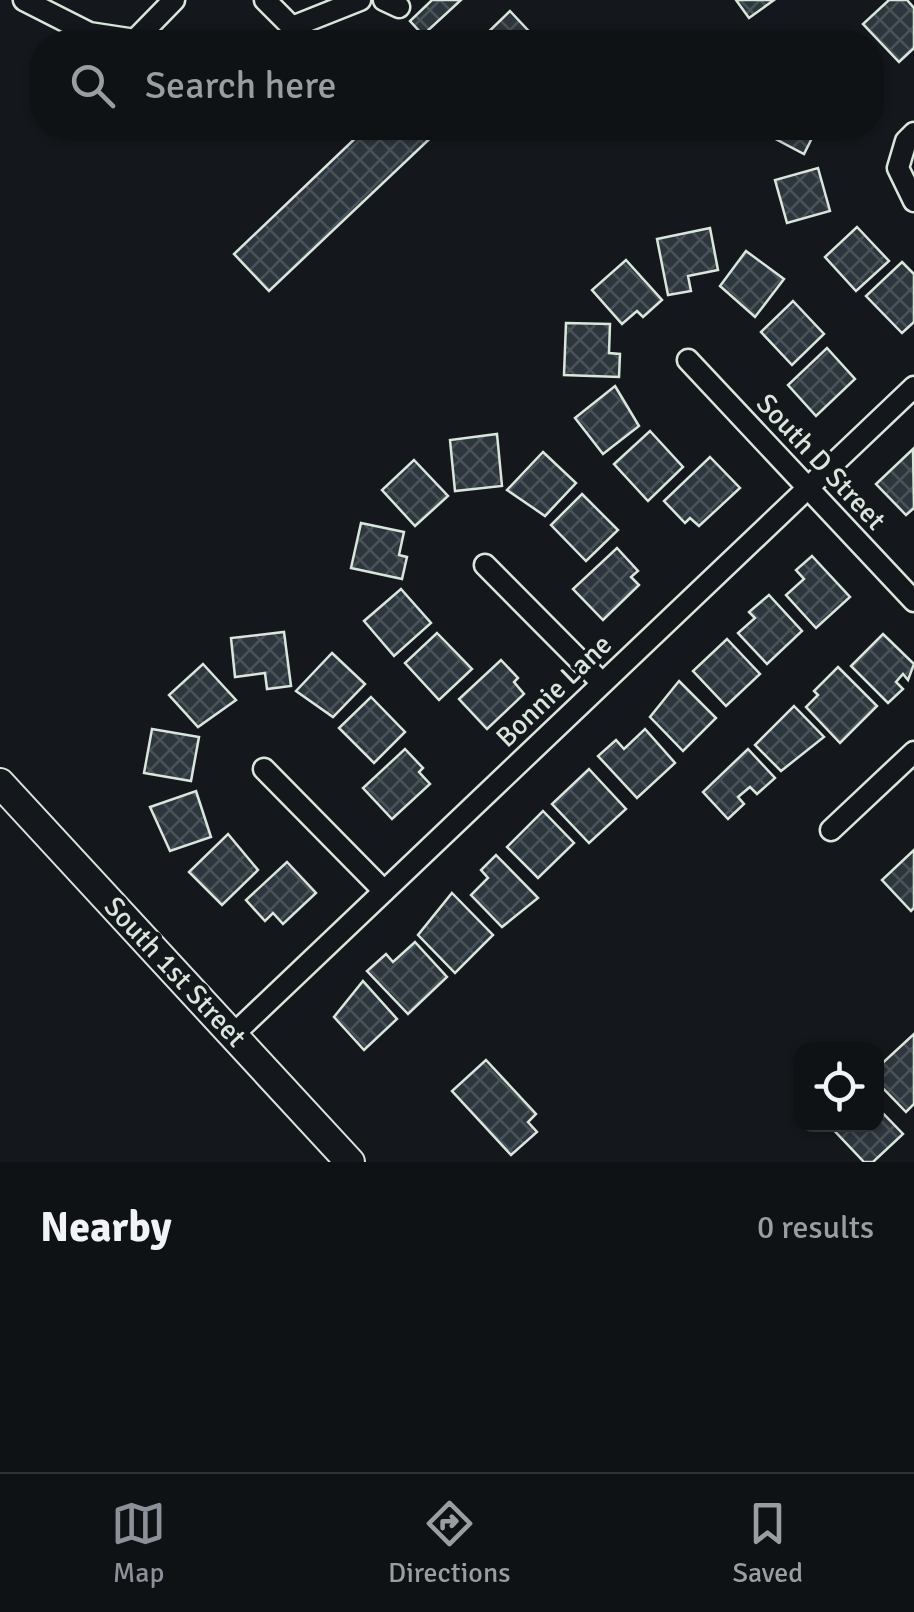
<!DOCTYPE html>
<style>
:root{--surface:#0f1215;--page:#181b1e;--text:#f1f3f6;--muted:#9b9ea0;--line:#2f3234;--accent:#8c9099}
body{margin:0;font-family:Signika,sans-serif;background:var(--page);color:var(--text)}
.controls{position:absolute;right:30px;bottom:30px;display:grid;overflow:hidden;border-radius:20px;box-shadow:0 2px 8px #0004}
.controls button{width:90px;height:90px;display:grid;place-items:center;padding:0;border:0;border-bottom:2px solid var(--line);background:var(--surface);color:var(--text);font:50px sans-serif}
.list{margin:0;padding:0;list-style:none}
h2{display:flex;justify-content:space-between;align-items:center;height:130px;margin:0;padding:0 40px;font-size:42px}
h2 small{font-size:32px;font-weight:400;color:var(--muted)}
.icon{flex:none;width:55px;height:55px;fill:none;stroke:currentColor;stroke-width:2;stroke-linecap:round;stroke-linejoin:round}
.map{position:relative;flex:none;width:914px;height:1162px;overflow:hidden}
.search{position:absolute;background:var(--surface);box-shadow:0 2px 8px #0004;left:30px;right:30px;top:30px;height:110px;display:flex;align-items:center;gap:25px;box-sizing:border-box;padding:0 35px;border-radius:40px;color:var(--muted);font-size:38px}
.sheet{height:310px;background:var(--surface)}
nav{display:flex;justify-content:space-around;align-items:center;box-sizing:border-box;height:140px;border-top:2px solid var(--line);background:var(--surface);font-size:28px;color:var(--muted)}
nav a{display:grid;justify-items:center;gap:5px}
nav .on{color:var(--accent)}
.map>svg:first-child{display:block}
</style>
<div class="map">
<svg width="914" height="1162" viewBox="0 0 914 1162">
<defs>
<pattern id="building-cross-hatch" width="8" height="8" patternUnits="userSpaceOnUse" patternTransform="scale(2.5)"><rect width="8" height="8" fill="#2c363c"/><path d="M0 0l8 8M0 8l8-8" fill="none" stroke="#4a5358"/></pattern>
</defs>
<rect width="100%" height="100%" fill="#14181c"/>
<!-- building -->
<g fill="url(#building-cross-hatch)" stroke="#d8e6dc" stroke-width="2.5">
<path d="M432 0H461L423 35 410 21Z"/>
<path d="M736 0H774L749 18Z"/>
<path d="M889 0H907L914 8V48L899 62 863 24Z"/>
<path d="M510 11 539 42H478Z"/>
<path d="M366 128H441L269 291 234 254Z"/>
<path d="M772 128H827L825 131 817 128 804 154 768 135Z"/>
<path d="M818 168 830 211 787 223 775 180Z"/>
<path d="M857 227 889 261 856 291 825 257Z"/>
<path d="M710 228 718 270 688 276 691 291 668 295 657 239Z"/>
<path d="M746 251 784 279 755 317 720 286Z"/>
<path d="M626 260 662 300 643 317 637 311 622 324 592 290Z"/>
<path d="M902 262 914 274V322L902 333 866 296Z"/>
<path d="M793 301 824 334 792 365 761 332Z"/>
<path d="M566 323 610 324 609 353 620 354 619 377 564 375Z"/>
<path d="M827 348 855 379 816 416 788 385Z"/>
<path d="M615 386 639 426 603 454 575 418Z"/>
<path d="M650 431 683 467 648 501 614 464Z"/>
<path d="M497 434 502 486 455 491 450 440Z"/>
<path d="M913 449 914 508 906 515 876 484Z"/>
<path d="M543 452 576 483 545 516 507 490Z"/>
<path d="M710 457 740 488 699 526 690 518 685 523 664 501Z"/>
<path d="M414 460 448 496 415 526 382 490Z"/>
<path d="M582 494 618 530 586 561 551 525Z"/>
<path d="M361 523 404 532 399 555 407 557 402 579 351 568Z"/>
<path d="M617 548 638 571 631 577 639 585 603 620 573 589Z"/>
<path d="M812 556 850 597 816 628 786 595 804 579 796 570Z"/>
<path d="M401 589 431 623 394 656 364 621Z"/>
<path d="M769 595 802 631 767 664 738 633 755 618 749 612Z"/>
<path d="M284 632 291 686 267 689 265 673 235 677 231 638Z"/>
<path d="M437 633 472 669 439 700 405 663Z"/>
<path d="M883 634 914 664 908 680 903 674 896 682 903 689 888 703 851 666Z"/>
<path d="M727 639 760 674 726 706 693 671Z"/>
<path d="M332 653 365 684 333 717 296 691Z"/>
<path d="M501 660 518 678 514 682 524 694 487 729 459 699Z"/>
<path d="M203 664 236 700 198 727 169 695Z"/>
<path d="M838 667 877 706 840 743 806 707 818 695 814 691Z"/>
<path d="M679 681 716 718 683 751 650 717Z"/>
<path d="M371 697 405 732 374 763 339 728Z"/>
<path d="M794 706 824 737 781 771 755 745Z"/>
<path d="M152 729 199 737 191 781 144 773Z"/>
<path d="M645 729 675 763 637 798 598 756 616 740 624 749Z"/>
<path d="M405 749 423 768 419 772 430 784 392 819 363 788Z"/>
<path d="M748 749 775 778 757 794 750 787 738 797 744 804 728 819 703 792Z"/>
<path d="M589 769 626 809 589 843 552 804Z"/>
<path d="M196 791 211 837 170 851 150 807Z"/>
<path d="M543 811 574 843 538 878 507 847Z"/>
<path d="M228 834 258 870 222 905 189 872Z"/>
<path d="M914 850V908L911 911 882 880Z"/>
<path d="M496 855 538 898 502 927 471 895 488 878 481 870Z"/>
<path d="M287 862 316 893 283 924 273 913 265 921 246 900Z"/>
<path d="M452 893 493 935 455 973 418 935Z"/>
<path d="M415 942 447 977 408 1014 367 971 386 954 393 962Z"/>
<path d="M363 981 397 1019 364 1050 334 1017Z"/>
<path d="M914 1034V1104L906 1112 876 1081V1069Z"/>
<path d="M486 1060 536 1114 528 1122 537 1132 511 1155 452 1091Z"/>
<path d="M876 1106 903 1134 873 1162H864L828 1124H876Z"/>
</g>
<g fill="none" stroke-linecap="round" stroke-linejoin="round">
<!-- minor casing -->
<g stroke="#d8e6dc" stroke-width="25">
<g id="minor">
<path d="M24 0 89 33 135 40 174 0"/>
<path d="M265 0 292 27 360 0"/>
<path d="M384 0 399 7"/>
<path d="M914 133 906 141 898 168 914 201"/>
<path d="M688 360 914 601"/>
<path d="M485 565 602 683"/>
<path d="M264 769 384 891"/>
<path d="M831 830 914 752"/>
<path d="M233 1035 914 387"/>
</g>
</g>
<!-- secondary casing -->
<g stroke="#d8e6dc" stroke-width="32">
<path id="secondary" d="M0 783 350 1162"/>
</g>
<!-- minor -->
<use href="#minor" stroke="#14181c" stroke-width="20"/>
<!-- secondary -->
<use href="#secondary" stroke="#14181c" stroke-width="28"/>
</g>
<g text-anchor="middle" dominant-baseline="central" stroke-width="8" stroke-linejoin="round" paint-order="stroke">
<!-- street labels -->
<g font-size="28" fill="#d8e6dc" stroke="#14181c">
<text transform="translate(821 462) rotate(47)">South D Street</text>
<text transform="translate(554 691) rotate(-44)">Bonnie Lane</text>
<text transform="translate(175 972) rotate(47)">South 1st Street</text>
</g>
</g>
</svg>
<div class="controls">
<button><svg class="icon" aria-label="locate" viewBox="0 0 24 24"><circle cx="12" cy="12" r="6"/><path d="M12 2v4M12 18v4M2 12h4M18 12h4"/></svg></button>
</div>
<div class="search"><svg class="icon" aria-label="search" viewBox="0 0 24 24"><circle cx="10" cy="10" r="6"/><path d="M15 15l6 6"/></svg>Search here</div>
</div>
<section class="sheet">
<h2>Nearby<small>0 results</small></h2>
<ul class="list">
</ul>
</section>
<nav>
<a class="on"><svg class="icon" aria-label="map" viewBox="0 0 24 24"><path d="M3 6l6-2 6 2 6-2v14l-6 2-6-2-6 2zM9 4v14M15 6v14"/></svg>Map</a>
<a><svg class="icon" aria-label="directions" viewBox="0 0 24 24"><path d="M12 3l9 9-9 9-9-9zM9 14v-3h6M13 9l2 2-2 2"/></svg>Directions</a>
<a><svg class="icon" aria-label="saved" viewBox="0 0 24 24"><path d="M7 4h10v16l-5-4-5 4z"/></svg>Saved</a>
</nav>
